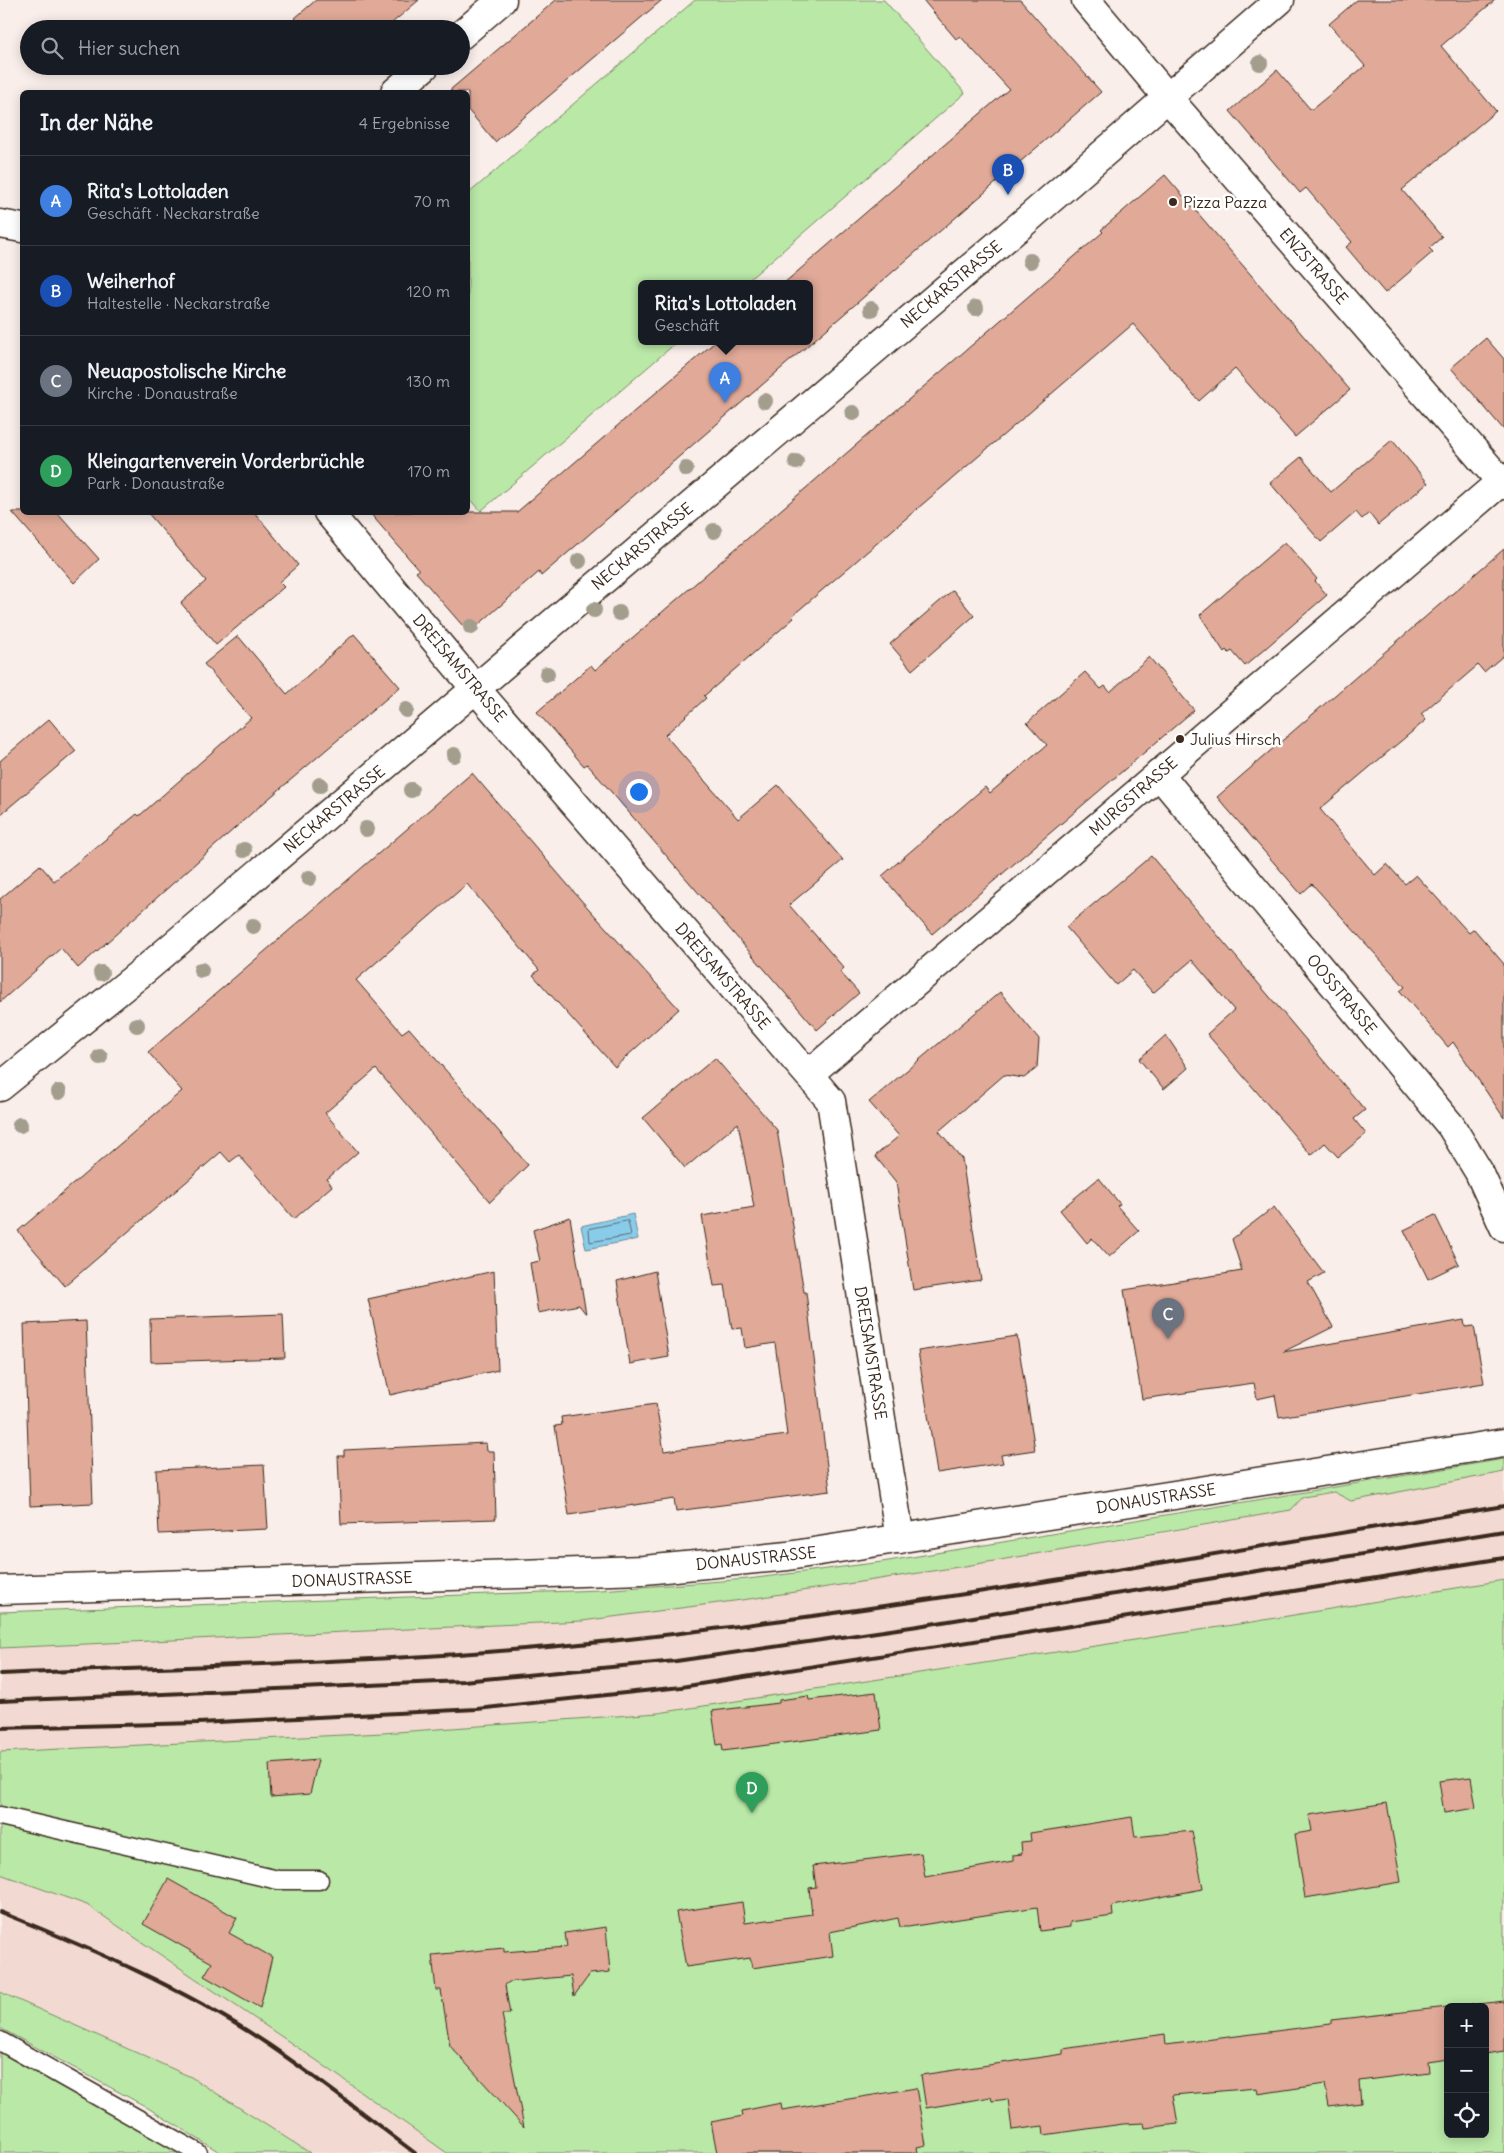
<!DOCTYPE html>
<html lang="de">
<meta charset="utf-8">
<style>
:root{--surface:#171b24;--page:#242831;--text:#f1f3f6;--muted:#9ea1a6;--line:#363941;--accent:#ea580c}
body{margin:0;font-family:Delius,sans-serif;background:var(--page);color:var(--text)}
.controls{position:absolute;right:15px;bottom:15px;display:grid;overflow:hidden;border-radius:8px;box-shadow:0 2px 12px #0003}
.controls button{width:45px;height:45px;display:grid;place-items:center;padding:0;border:0;border-bottom:1px solid var(--line);background:var(--surface);color:var(--text);font:25px sans-serif}
.you{position:absolute;left:638px;top:791px;width:18px;height:18px;margin:-12px;border:4px solid #fff;border-radius:50%;background:#1a73e8;box-shadow:0 0 0 8px #1a73e833}
.badge{display:grid;place-items:center;width:32px;height:32px;border-radius:50%;background:var(--accent);color:#fff;font-size:16px;font-weight:700}
.pin{position:absolute;translate:-50% -41px;filter:drop-shadow(0 1px 2px #0008)}
.pin::after{content:'';position:absolute;top:26px;width:18px;height:15px;background:inherit;clip-path:polygon(0 0,100% 0,50% 100%)}
.popup{position:absolute;left:638px;top:280px;width:175px;height:65px;box-sizing:border-box;display:grid;place-content:center;border-radius:8px;background:var(--surface);filter:drop-shadow(0 1px 4px #0005);font-size:16px;white-space:nowrap;color:var(--muted)}
.popup b{font-size:19px;color:var(--text)}
.popup::after{content:'';position:absolute;left:50%;top:100%;margin-left:-10px;border:10px solid transparent;border-top-color:var(--surface)}
.list{margin:0;padding:0;list-style:none}
h2{display:flex;justify-content:space-between;align-items:center;height:65px;margin:0;padding:0 20px;font-size:21px}
h2 small{font-size:16px;font-weight:400;color:var(--muted)}
.list li{display:grid;grid-template-columns:32px 1fr auto;gap:15px;align-items:center;box-sizing:border-box;height:90px;padding:0 20px;border-top:1px solid var(--line)}
.list b{display:block;font-size:19px;white-space:nowrap}
.list p{margin:0;font-size:16px;white-space:nowrap;color:var(--muted)}
.list em{font-size:16px;font-style:normal;color:var(--muted)}
.icon{flex:none;width:28px;height:28px;fill:none;stroke:currentColor;stroke-width:2;stroke-linecap:round;stroke-linejoin:round}
.map{position:relative;flex:none;width:1504px;height:2153px;overflow:hidden}
.search{position:absolute;background:var(--surface);box-shadow:0 2px 12px #0003;left:20px;top:20px;width:450px;height:55px;display:flex;align-items:center;gap:12px;box-sizing:border-box;padding:0 18px;border-radius:28px;color:var(--muted);font-size:19px}
.panel{position:absolute;background:var(--surface);box-shadow:0 2px 12px #0003;left:20px;top:90px;width:450px;height:425px;border-radius:8px}
.map>svg:first-child{display:block}
</style>
<div class="map">
<svg width="1504" height="2153" viewBox="0 0 1504 2153">
<rect width="100%" height="100%" fill="#f9eeea"/>
<filter id="ink" filterUnits="userSpaceOnUse"><feTurbulence type="fractalNoise" baseFrequency=".02" numOctaves="2"/><feDisplacementMap in="SourceGraphic" scale="10" xChannelSelector="R" yChannelSelector="G"/><feConvolveMatrix kernelMatrix="1 2 1 2 8 2 1 2 1" color-interpolation-filters="sRGB"/></filter>
<g filter="url(#ink)">
<!-- built -->
<g fill="#f2d9d1">
<path d="M1504 1472V1580L1252 1622 658 1713 383 1733 0 1752V1648L582 1621 749 1599 1143 1537 1291 1510 1303 1497Z"/>
<path d="M0 1874 87 1905 319 2062 447 2153H310L191 2077 0 1992Z"/>
</g>
<!-- green -->
<g fill="#b9e8a7" stroke="#7a8962" fill-rule="evenodd">
<path d="M695 0H884L965 93 744 284H641V342H677L481 511 468 496V194Z"/>
<path d="M1504 1459V1472L1351 1501 1334 1492 1303 1497 1291 1510 965 1566 749 1599 582 1621 0 1648V1612L600 1590 748 1579 882 1562Z"/>
<path d="M1504 1580V2153H447L319 2062 87 1905 0 1874V1752L383 1733 658 1713 1252 1622ZM1448 2007H1485V2134H1448Z"/>
<path d="M0 1992 191 2077 310 2153H221L143 2105 0 2028Z"/>
<path d="M0 2051 21 2062 179 2153H0Z"/>
</g>
<!-- water -->
<path fill="#89ccea" stroke="#6a8b98" d="M633 1214 638 1239 586 1249 581 1226Z"/>
<g fill="none" stroke-linecap="round" stroke-linejoin="round">
<!-- shore -->
<path stroke="#5a6b70" stroke-width="1" d="M628 1221 631 1235 590 1242 589 1229Z"/>
</g>
<!-- building -->
<g fill="#e0a998" stroke="#3b2a1e">
<path d="M316 0H419L385 29H304L295 18Z"/>
<path d="M556 0H662L495 142 468 110V92H453L450 90Z"/>
<path d="M923 0H1020L1101 92 541 576 539 572 469 633 416 572 419 570 369 512H517L715 342H809V284H783L1009 89 960 36 956 39Z"/>
<path d="M1357 0H1495L1441 46 1496 111 1402 190 1442 237 1429 248 1433 252 1385 293 1346 247 1352 242 1306 188 1300 193 1230 111 1277 70 1311 110 1365 66 1329 24Z"/>
<path d="M1165 175 1350 390 1295 437 1235 369 1199 401 1133 324 792 616 794 618 704 696 706 698 665 735 738 819 778 785 843 860 789 905 844 968 840 972 859 993 817 1030 587 764 584 766 537 712 591 665 595 670 1103 232 1101 230Z"/>
<path d="M1486 338 1504 359V430L1451 368Z"/>
<path d="M1392 440 1428 483 1378 525 1369 513 1362 519 1356 512 1321 542 1270 483 1301 457 1331 492Z"/>
<path d="M12 512H57L99 559 74 583Z"/>
<path d="M147 512H254L298 565 279 582 284 587 216 645 181 603 206 581Z"/>
<path d="M1285 542 1317 579 1315 581 1327 595 1245 666 1232 651 1229 653 1226 650 1224 652 1200 615Z"/>
<path d="M1504 549V655L1484 672 1478 665 1421 714 1426 720 1320 809 1375 875 1387 864 1405 884 1416 875 1469 933 1474 929 1504 964V1118L1453 1042 1448 1047 1400 991 1405 987 1312 884 1301 894 1217 797Z"/>
<path d="M953 590 974 616 912 670 890 644Z"/>
<path d="M354 634 400 687 253 812 78 968 61 948 0 1002V899L40 865 54 881 137 814 139 816 251 718 204 664 238 636 287 694Z"/>
<path d="M1149 657 1194 710 932 934 882 876 985 787 990 793 1047 745 1027 723 1085 672 1101 689 1105 686 1110 692Z"/>
<path d="M49 719 76 751 0 815V761Z"/>
<path d="M472 773 580 899 679 1009 615 1067 533 975 539 970 467 884 356 980 402 1033 409 1028 528 1165 490 1202 376 1069 325 1113 358 1152 327 1179 332 1186 294 1219 239 1155 230 1162 221 1152 65 1286 18 1231 182 1091 148 1052Z"/>
<path d="M1151 856 1365 1110 1354 1119 1366 1134 1338 1157 1325 1143 1311 1155 1207 1034 1234 1010 1192 960 1153 993 1133 970 1116 985 1066 927Z"/>
<path d="M1000 992 1039 1039 1037 1068 1024 1078 1004 1075 939 1131 962 1159 981 1280 913 1290 896 1182 875 1156 899 1136 869 1102Z"/>
<path d="M1166 1035 1188 1068 1164 1089 1139 1059Z"/>
<path d="M715 1058 777 1130 804 1292H806L830 1491 676 1511 674 1499 569 1515 555 1426 562 1425 561 1417 656 1404 664 1451 787 1435 775 1343 745 1348 742 1328 732 1329 725 1285 714 1286 702 1216 754 1207 738 1123 685 1168 643 1118Z"/>
<path d="M1099 1178 1120 1204 1117 1206 1139 1231 1109 1257 1092 1238 1087 1243 1060 1210Z"/>
<path d="M1274 1207 1324 1273 1308 1282 1333 1327 1283 1352 1464 1320 1465 1327 1474 1326 1484 1383 1279 1417 1275 1395 1257 1399 1254 1383 1142 1399 1124 1290 1242 1271 1232 1239Z"/>
<path d="M1435 1215 1459 1264 1428 1279 1404 1230Z"/>
<path d="M570 1217 586 1314 579 1305 538 1313 530 1263 540 1261 533 1230Z"/>
<path d="M494 1271 498 1370 390 1395 368 1299Z"/>
<path d="M655 1271 669 1357 630 1364 617 1281Z"/>
<path d="M283 1314 285 1358 151 1362 150 1319Z"/>
<path d="M86 1321 93 1503 30 1506 24 1324Z"/>
<path d="M1017 1336 1035 1450 1001 1455 1003 1463 937 1473 918 1351Z"/>
<path d="M486 1443 487 1451H494L496 1519 341 1524 338 1456H344V1450Z"/>
<path d="M264 1465 268 1529 159 1534 156 1470Z"/>
<path d="M876 1692 881 1730 723 1751 722 1744 717 1745 712 1711 779 1703V1700L808 1696 809 1700Z"/>
<path d="M318 1760 310 1794 271 1797 269 1764Z"/>
<path d="M1471 1777 1476 1808 1444 1813 1439 1781Z"/>
<path d="M1387 1803 1401 1882 1305 1898 1295 1834 1312 1831 1309 1815Z"/>
<path d="M1132 1817 1135 1837 1192 1831 1203 1889 1112 1906 1113 1916 1070 1922V1927L1040 1931 1037 1907 908 1927H900L898 1918 830 1932 833 1956 752 1968 750 1958 686 1967 676 1912 742 1902 745 1923 812 1914 809 1888 816 1887 813 1866 921 1853 925 1877 1013 1861V1855L1022 1854 1021 1842 1031 1841 1030 1833Z"/>
<path d="M168 1879 237 1918 229 1933 272 1957 260 2008 204 1976 212 1963 143 1924Z"/>
<path d="M606 1927 610 1972 590 1974 574 1996 571 1976 509 1982 505 1985 510 2014H502L524 2127 450 2046 441 1990H436L432 1955 504 1948V1952L567 1947 565 1933Z"/>
<path d="M1504 2001V2051L1485 2054V2007H1451Z"/>
<path d="M1448 2007V2059L1428 2062 1429 2072 1359 2081 1361 2103 1329 2107 1325 2084 1258 2094 1257 2088 1173 2095 1178 2124 1145 2128 1144 2123 1123 2124 1044 2135 1043 2126 1012 2130 1008 2099 992 2101 991 2097 926 2108 921 2075 1063 2054V2049L1165 2034 1166 2045 1331 2024V2020Z"/>
<path d="M916 2088 926 2145 917 2147 918 2153H717L711 2122 743 2116 742 2111 781 2103 782 2110Z"/>
</g>
<g fill="none" stroke-linecap="round" stroke-linejoin="round">
<!-- service casing -->
<g stroke="#3b2a1e" stroke-width="21">
<g id="service">
<path d="M0 1816 278 1880H319"/>
<path d="M0 2041 198 2153"/>
</g>
</g>
<!-- minor casing -->
<g stroke="#3b2a1e" stroke-width="31">
<g id="minor">
<path d="M1086 0 1168 98 1504 485"/>
<path d="M461 35 502 0"/>
<path d="M395 92 425 66"/>
<path d="M0 224 22 228"/>
<path d="M328 512 475 688 831 1101 900 1539"/>
<path d="M1159 774 1451 1126 1479 1172 1504 1227"/>
<path d="M809 1074 1504 479"/>
<path d="M0 1590 644 1570 788 1556 1504 1443"/>
</g>
</g>
<!-- tertiary casing -->
<g stroke="#3b2a1e" stroke-width="31">
<path id="tertiary" d="M0 1087 147 968 1021 225 1280 0"/>
</g>
<!-- service -->
<use href="#service" stroke="#fff" stroke-width="18"/>
<!-- minor -->
<use href="#minor" stroke="#fff" stroke-width="28"/>
<!-- tertiary -->
<use href="#tertiary" stroke="#fff" stroke-width="28"/>
<!-- rail -->
<g stroke="#3b2a1e" stroke-width="4">
<path d="M0 1674C213 1665 427 1662 638 1638 928 1605 1216 1553 1504 1506"/>
<path d="M0 1701 463 1681 676 1661 918 1626 1504 1531"/>
<path d="M0 1728 198 1723 477 1709 681 1687 1504 1558"/>
<path d="M0 1912C92 1949 186 1989 269 2045 319 2079 367 2117 415 2153"/>
</g>
</g>
<!-- trees -->
<g fill="#a29d8c">
<circle cx="1260" cy="63" r="8"/>
<circle cx="1030" cy="261" r="8"/>
<circle cx="976" cy="308" r="8"/>
<circle cx="871" cy="309" r="8"/>
<circle cx="765" cy="401" r="8"/>
<circle cx="853" cy="413" r="8"/>
<circle cx="796" cy="462" r="8"/>
<circle cx="686" cy="469" r="8"/>
<circle cx="714" cy="531" r="8"/>
<circle cx="579" cy="561" r="8"/>
<circle cx="594" cy="610" r="8"/>
<circle cx="619" cy="613" r="8"/>
<circle cx="471" cy="627" r="8"/>
<circle cx="547" cy="674" r="8"/>
<circle cx="406" cy="710" r="8"/>
<circle cx="454" cy="755" r="8"/>
<circle cx="320" cy="785" r="8"/>
<circle cx="411" cy="790" r="8"/>
<circle cx="366" cy="829" r="8"/>
<circle cx="244" cy="850" r="8"/>
<circle cx="309" cy="878" r="8"/>
<circle cx="253" cy="926" r="8"/>
<circle cx="201" cy="970" r="8"/>
<circle cx="101" cy="973" r="8"/>
<circle cx="137" cy="1025" r="8"/>
<circle cx="100" cy="1057" r="8"/>
<circle cx="59" cy="1092" r="8"/>
<circle cx="20" cy="1125" r="8"/>
</g>
</g>
<!-- markers -->
<g fill="#3b2a1e" stroke="#fff" stroke-width="2">
<circle cx="1173" cy="202" r="5"/>
<circle cx="1180" cy="739" r="5"/>
</g>
<g text-anchor="middle" dominant-baseline="central" stroke-width="5" stroke-linejoin="round" paint-order="stroke">
<!-- poi labels -->
<g font-size="16" fill="#3b2a1e" stroke="#fff" text-anchor="start">
<text x="1183" y="202">Pizza Pazza</text>
<text x="1190" y="739">Julius Hirsch</text>
</g>
<!-- street labels -->
<g font-size="16" fill="#3b2a1e" stroke="#fff">
<text transform="translate(1314 266) rotate(49)">ENZSTRASSE</text>
<text transform="translate(951 284) rotate(-40)">NECKARSTRASSE</text>
<text transform="translate(642 546) rotate(-40)">NECKARSTRASSE</text>
<text transform="translate(460 668) rotate(50)">DREISAMSTRASSE</text>
<text transform="translate(1133 796) rotate(-41)">MURGSTRASSE</text>
<text transform="translate(334 809) rotate(-40)">NECKARSTRASSE</text>
<text transform="translate(723 976) rotate(49)">DREISAMSTRASSE</text>
<text transform="translate(1342 994) rotate(50)">OOSSTRASSE</text>
<text transform="translate(871 1353) rotate(81)">DREISAMSTRASSE</text>
<text transform="translate(1156 1498) rotate(-9)">DONAUSTRASSE</text>
<text transform="translate(756 1558) rotate(-6)">DONAUSTRASSE</text>
<text transform="translate(352 1579) rotate(-2)">DONAUSTRASSE</text>
</g>
</g>
</svg>
<div class="controls">
<button>+</button>
<button>−</button>
<button><svg class="icon" aria-label="locate" viewBox="0 0 24 24"><circle cx="12" cy="12" r="6"/><path d="M12 2v4M12 18v4M2 12h4M18 12h4"/></svg></button>
</div>
<div class="you"></div>
<div class="pin badge" style="left:725px;top:403px;background:#3f7fe0">A</div>
<div class="popup"><b>Rita's Lottoladen</b>Geschäft</div>
<div class="pin badge" style="left:1008px;top:195px;background:#1a4fb4">B</div>
<div class="pin badge" style="left:1168px;top:1339px;background:#6b7280">C</div>
<div class="pin badge" style="left:752px;top:1813px;background:#2e9e5b">D</div>
<div class="search"><svg class="icon" aria-label="search" viewBox="0 0 24 24"><circle cx="10" cy="10" r="6"/><path d="M15 15l6 6"/></svg>Hier suchen</div>
<section class="panel">
<h2>In der Nähe<small>4 Ergebnisse</small></h2>
<ul class="list">
<li><span class="badge" style="background:#3f7fe0">A</span><div><b>Rita's Lottoladen</b><p>Geschäft · Neckarstraße</p></div><em>70 m</em></li>
<li><span class="badge" style="background:#1a4fb4">B</span><div><b>Weiherhof</b><p>Haltestelle · Neckarstraße</p></div><em>120 m</em></li>
<li><span class="badge" style="background:#6b7280">C</span><div><b>Neuapostolische Kirche</b><p>Kirche · Donaustraße</p></div><em>130 m</em></li>
<li><span class="badge" style="background:#2e9e5b">D</span><div><b>Kleingartenverein Vorderbrüchle</b><p>Park · Donaustraße</p></div><em>170 m</em></li>
</ul>
</section>
</div>
